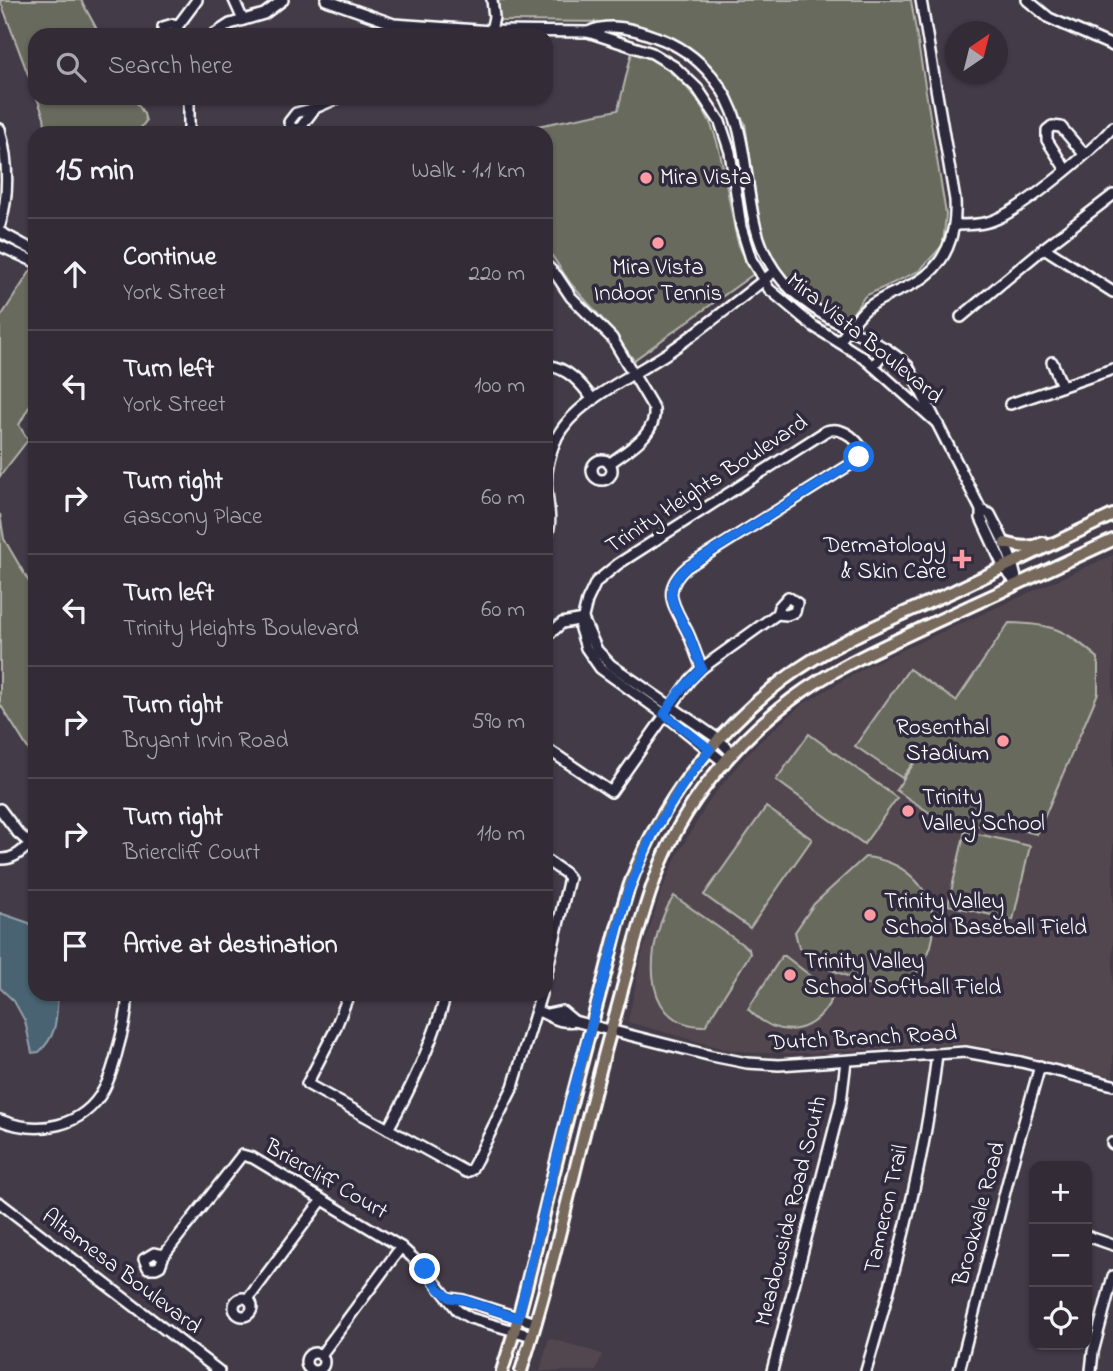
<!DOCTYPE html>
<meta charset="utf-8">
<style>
:root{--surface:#332c36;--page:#3e3842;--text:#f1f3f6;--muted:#a9a7ad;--line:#4e4851}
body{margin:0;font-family:"Indie Flower",sans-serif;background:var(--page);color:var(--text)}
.controls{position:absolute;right:21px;bottom:21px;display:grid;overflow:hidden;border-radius:14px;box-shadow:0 2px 5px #0004}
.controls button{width:63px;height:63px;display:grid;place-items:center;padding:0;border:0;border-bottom:2px solid var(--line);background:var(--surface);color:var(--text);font:35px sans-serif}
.compass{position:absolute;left:945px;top:21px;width:63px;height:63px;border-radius:50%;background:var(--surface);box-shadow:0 2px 5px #0004;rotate:35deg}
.stop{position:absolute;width:21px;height:21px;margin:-16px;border:5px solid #1a73e8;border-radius:50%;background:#fff}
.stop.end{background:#1a73e8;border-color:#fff;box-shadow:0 2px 7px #0008}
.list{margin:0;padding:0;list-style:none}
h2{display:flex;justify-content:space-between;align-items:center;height:91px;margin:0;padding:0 28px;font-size:30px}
h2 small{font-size:23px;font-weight:400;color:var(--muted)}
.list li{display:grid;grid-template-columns:46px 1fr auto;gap:21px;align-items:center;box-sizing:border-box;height:112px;padding:0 28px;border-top:2px solid var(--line)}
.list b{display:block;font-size:26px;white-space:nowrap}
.list p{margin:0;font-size:23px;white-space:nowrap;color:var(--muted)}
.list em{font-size:23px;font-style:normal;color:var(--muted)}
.icon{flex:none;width:38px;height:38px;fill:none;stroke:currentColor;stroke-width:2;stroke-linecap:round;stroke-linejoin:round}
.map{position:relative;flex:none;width:1113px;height:1371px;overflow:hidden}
.search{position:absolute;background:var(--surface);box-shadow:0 2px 5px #0004;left:28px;top:28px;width:525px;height:77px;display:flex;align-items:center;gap:18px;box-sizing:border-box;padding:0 24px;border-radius:21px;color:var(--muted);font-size:26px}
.panel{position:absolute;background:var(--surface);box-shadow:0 2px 5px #0004;left:28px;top:126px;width:525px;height:875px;border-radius:21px}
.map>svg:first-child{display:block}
</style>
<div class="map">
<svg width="1113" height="1371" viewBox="0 0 1113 1371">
<rect width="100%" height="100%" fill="#443b48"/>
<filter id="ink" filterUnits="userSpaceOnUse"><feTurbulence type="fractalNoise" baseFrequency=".0143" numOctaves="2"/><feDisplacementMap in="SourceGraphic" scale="14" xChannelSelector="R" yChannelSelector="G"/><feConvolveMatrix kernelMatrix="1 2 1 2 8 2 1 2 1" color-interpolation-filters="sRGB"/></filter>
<g filter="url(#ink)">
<!-- built -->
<g fill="#534750">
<path d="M1113 555V1076L1089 1073 1003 1049 959 1044 812 1053H755L725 1049 628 1022 642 954 661 892 678 854 711 798 751 750 803 704 869 665Z"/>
<path d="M549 1338 602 1354 596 1371H540Z"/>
</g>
<!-- green -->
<g fill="#686b5d" stroke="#b4b5ae" stroke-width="2">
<path d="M0 0H81L100 35H35V93Z"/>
<path d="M498 0H911L946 214 943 245 919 271 865 296 848 320 804 297 778 270 761 232 745 123 713 74 698 55 672 39 613 22 499 21Z"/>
<path d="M633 48C647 54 658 62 669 71 717 110 719 147 730 204 736 235 735 246 755 273L634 360 606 323 571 284 548 250 546 133H502L618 110Z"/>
<path d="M37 98H134L144 114 146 121 137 133H46L44 117Z"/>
<path d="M35 264V396L19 425 28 440 0 476V318Z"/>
<path d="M0 514 4 539 35 592V760L0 704Z"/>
<path d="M1009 623C1054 624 1064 629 1098 658V693L1037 834 995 824 952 828 896 790 927 744 902 778 855 746 909 669 956 701Z"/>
<path d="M809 734 897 798 864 844 776 780Z"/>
<path d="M766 807 812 839 750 928 704 895Z"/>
<path d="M965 831 1030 846 1013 920 948 905Z"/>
<path d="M865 857C943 864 959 958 890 993L827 968 799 948 795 932 814 904Z"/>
<path d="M674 896 749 949 750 954 705 1026C635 1027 647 935 674 896Z"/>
<path d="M782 956H785L834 994C815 1036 779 1041 748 1009Z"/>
</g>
<!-- water -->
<path fill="#4a6372" stroke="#92a1aa" stroke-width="2" d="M0 913 29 923 35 928V994H58C56 1018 58 1035 39 1052L32 1053 25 1021 14 1001 0 988Z"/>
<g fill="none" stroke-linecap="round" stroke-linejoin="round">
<!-- minor casing -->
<g stroke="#fff" stroke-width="14">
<g id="minor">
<path d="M234 0 243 20"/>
<path d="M326 0 394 24 491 31 588 32 652 53 675 67 698 89 720 122 730 152 741 227 751 259 769 289 813 326 864 358 938 424"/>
<path d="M1027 0 1049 18 1113 46"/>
<path d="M177 27 197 0"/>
<path d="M588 32C610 22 634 29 656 37 677 44 697 58 712 76 761 135 734 212 775 271 798 304 834 321 869 339 883 347 896 354 908 366L981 510V518L1004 568 1017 584"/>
<path d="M163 35V27L173 24 177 27 178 35"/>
<path d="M213 35 230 24 264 14 283 0"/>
<path d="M490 35 494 17 492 0"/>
<path d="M189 98V133"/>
<path d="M315 108 300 128 292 129 289 122 296 113Z"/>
<path d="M315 108 338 98"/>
<path d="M0 129C8 161 10 193 0 225"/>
<path d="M1066 170 1047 140V130L1052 126 1061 127 1084 154"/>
<path d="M956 225C966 225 977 225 988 222 1018 214 1091 152 1113 127"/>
<path d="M0 232 35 251"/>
<path d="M0 246 35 262"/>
<path d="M1044 248 1113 292"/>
<path d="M546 265 557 276 571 297 612 338 654 409C657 435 627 450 609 464"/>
<path d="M961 317 1044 248 1113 195"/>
<path d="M839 342C848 331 856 317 867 308 881 297 899 291 915 283 946 266 957 234 955 200L921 0"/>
<path d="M1052 362 1062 386"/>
<path d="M546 365C568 368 581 383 593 400"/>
<path d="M873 366 887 349"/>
<path d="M1010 404 1113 369"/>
<path d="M546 436 556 440"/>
<circle cx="602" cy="470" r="10"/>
<path d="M981 510 990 514C1002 537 1013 558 1017 584"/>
<path d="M546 538C553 522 548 508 547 491 545 474 549 456 556 439 575 400 634 376 669 352 705 327 740 299 775 271"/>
<path d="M788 597 797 603 795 612 787 615 777 614 779 607Z"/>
<path d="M583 619 597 650 611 665 718 739 733 754"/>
<path d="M546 637 562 623 583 619"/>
<path d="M702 668C696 656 693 643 687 631 674 605 660 591 687 567L856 461 861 447C853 436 840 426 826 431L618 564 596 582 587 601 580 629 586 648 600 668 664 714 725 763"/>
<path d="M546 748 611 792 690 680 702 668 777 614"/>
<path d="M0 809 18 833 35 848"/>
<path d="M0 859C13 860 21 852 30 844"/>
<path d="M546 860 565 873 569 878 546 976"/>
<path d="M349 994 334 1032 307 1084 466 1172 471 1170 477 1159 513 1087 541 994"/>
<path d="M537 1011C551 1015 558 1024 574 1021L712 1056 747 1063 779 1065 965 1052 1021 1062 1113 1085"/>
<path d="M548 1014 562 1011 574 1021"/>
<path d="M0 1120C38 1135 83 1128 104 1089 111 1076 115 1061 118 1048 123 1030 128 1012 127 994"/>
<path d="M388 1129C413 1085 433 1042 446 994"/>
<path d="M1112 1143 1113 1144"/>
<path d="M0 1203 219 1371"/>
<path d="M1087 1236 1113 1245"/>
<path d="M154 1253 164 1255 160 1266 156 1268H148L144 1259Z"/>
<path d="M164 1255 242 1155 253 1158 401 1247 425 1269 458 1311 470 1318 532 1336"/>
<circle cx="243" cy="1307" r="9"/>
<path d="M450 1298 463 1300 536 1323"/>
<path d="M248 1299 322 1200"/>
<circle cx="315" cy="1362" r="9"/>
<path d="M321 1355 401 1247"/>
<path d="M772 1371 841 1102 846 1061"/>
<path d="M866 1371C896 1268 925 1161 937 1054"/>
<path d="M959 1371 1014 1157 1040 1066"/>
<path d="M1091 1371 1093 1352 1113 1276"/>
</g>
</g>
<!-- major casing -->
<g stroke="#fff" stroke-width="16">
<g id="major">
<path d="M1005 543C1019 547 1030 549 1043 543"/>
<path d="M502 1371C522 1310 536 1247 551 1184 567 1118 584 1052 602 986 613 946 621 904 637 866 668 793 720 728 783 680 834 641 896 617 954 591 1007 566 1060 540 1113 515"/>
<path d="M521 1371C557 1259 579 1143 611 1030 626 979 637 926 656 876 681 807 733 743 792 699 835 667 884 646 933 623 993 595 1053 568 1113 540"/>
</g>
</g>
<!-- minor -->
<use href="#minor" stroke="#2f2a3d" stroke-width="9"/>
<!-- major -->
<use href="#major" stroke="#77695c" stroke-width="10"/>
</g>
</g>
<g fill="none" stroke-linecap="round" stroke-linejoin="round" filter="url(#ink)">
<!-- route -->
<path stroke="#1a73e8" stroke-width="9" d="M425 1269 439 1289 450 1298 464 1300 518 1318 569 1106 628 891 652 835 683 784 710 749 664 714 679 692 702 668C696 656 693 643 687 631 674 605 660 591 687 567L856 461 859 457"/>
</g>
<!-- markers -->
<g fill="#ff9aa2" stroke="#2f2a3d" stroke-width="2.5">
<circle cx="646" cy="178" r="7"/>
<circle cx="658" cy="243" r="7"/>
<path d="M958.5 548.5h7v7h7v7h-7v7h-7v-7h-7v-7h7z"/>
<circle cx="1003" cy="741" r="7"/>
<circle cx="908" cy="811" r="7"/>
<circle cx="870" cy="915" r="7"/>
<circle cx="790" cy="975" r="7"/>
</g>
<g text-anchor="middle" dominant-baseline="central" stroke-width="7" stroke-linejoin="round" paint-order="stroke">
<!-- poi labels -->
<g font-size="23" fill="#fff" stroke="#2f2a3d" text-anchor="start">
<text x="660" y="178">Mira Vista</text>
<text x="658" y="268" text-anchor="middle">Mira Vista<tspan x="658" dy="26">Indoor Tennis</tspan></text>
<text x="946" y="546" text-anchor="end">Dermatology<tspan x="946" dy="26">&amp; Skin Care</tspan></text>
<text x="989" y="728" text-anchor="end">Rosenthal<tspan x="989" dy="26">Stadium</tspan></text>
<text x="922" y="798">Trinity<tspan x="922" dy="26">Valley School</tspan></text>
<text x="884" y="902">Trinity Valley<tspan x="884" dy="26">School Baseball Field</tspan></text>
<text x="804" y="962">Trinity Valley<tspan x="804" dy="26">School Softball Field</tspan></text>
</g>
<!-- street labels -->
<g font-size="23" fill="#fff" stroke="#2f2a3d">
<text transform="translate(864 339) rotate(39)">Mira Vista Boulevard</text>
<text transform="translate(707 485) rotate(-33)">Trinity Heights Boulevard</text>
<text transform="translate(863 1039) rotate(-3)">Dutch Branch Road</text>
<text transform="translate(326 1180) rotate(30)">Briercliff Court</text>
<text transform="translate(887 1209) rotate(-77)">Tameron Trail</text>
<text transform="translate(792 1211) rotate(-76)">Meadowside Road South</text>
<text transform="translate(980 1214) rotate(-75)">Brookvale Road</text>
<text transform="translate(121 1272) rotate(37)">Altamesa Boulevard</text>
</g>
</g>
</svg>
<div class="controls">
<button>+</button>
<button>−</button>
<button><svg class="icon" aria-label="locate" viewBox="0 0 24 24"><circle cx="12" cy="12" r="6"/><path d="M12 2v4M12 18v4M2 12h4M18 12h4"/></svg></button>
</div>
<svg class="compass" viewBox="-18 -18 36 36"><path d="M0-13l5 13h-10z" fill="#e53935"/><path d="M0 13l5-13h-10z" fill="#a9a7ad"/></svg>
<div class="stop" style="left:859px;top:457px"></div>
<div class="stop end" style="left:425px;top:1269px"></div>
<div class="search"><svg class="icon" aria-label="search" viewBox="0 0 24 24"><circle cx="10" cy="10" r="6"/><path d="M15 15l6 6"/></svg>Search here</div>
<section class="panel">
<h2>15 min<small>Walk · 1.1 km</small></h2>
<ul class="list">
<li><svg class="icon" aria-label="ahead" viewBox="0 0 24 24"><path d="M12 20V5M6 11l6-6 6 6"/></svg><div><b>Continue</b><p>York Street</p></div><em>220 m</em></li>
<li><svg class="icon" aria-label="left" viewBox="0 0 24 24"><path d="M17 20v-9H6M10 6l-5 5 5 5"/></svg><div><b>Turn left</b><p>York Street</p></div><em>100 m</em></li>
<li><svg class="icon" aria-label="right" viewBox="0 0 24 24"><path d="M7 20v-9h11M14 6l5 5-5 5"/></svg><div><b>Turn right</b><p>Gascony Place</p></div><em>60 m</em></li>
<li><svg class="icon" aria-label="left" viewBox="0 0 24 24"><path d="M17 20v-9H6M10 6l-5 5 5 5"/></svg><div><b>Turn left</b><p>Trinity Heights Boulevard</p></div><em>60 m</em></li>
<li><svg class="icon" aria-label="right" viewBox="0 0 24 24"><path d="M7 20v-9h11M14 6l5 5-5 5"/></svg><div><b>Turn right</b><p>Bryant Irvin Road</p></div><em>590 m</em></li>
<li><svg class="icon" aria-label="right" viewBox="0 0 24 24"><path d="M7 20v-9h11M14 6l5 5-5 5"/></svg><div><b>Turn right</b><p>Briercliff Court</p></div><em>110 m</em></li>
<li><svg class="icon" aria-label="arrive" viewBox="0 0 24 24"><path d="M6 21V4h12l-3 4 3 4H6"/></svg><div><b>Arrive at destination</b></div></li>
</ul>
</section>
</div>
